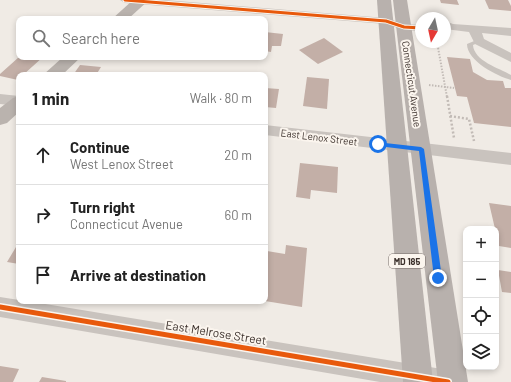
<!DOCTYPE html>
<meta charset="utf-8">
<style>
:root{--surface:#fff;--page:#f2f2f2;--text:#222;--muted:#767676;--line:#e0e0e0}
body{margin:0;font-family:Barlow,sans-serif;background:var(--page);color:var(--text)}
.controls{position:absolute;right:12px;bottom:12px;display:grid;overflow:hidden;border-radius:8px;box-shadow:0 2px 6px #0003}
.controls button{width:36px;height:36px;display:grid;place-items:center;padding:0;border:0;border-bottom:1px solid var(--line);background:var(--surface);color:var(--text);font:20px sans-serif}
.compass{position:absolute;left:415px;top:12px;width:36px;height:36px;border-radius:50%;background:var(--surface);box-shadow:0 2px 6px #0003;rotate:189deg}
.stop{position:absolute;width:12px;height:12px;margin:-9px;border:3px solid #1a73e8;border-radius:50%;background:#fff}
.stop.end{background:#1a73e8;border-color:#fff;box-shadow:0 1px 4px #0008}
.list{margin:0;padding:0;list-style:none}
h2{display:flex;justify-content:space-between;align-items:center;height:52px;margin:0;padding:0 16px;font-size:17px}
h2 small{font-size:13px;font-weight:400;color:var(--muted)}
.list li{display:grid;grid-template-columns:26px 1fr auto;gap:12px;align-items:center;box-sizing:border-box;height:60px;padding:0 16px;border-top:1px solid var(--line)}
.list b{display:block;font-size:15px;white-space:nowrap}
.list p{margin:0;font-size:13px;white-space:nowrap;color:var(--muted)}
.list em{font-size:13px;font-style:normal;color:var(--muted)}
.icon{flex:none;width:22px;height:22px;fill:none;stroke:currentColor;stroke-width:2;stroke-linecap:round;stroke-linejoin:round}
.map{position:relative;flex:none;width:511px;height:382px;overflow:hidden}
.search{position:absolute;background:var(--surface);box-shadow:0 2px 6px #0003;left:16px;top:16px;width:252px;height:44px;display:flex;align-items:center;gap:10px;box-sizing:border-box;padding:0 14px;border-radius:8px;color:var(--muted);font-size:15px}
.panel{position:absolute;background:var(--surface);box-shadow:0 2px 6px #0003;left:16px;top:72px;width:252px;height:232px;border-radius:8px}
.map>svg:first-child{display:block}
</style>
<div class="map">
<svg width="511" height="382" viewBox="0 0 511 382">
<rect width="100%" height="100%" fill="#f0ebe5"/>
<!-- building -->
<g fill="#c3afa7">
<path d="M440 0H457L459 5 441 3Z"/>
<path d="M485 0H508L511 6V11L489 9Z"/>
<path d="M265 32 283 34 281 46H272L271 52 265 51Z"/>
<path d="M324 38 343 52 318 64 299 50Z"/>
<path d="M19 57H43L23 75H19L18 80 0 76V74Z"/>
<path d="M447 57 470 59 473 72 487 80 503 81 505 88H511V127L474 123 467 97 457 96Z"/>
<path d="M80 65 101 67 96 75H73Z"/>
<path d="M307 77 329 79 327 109 303 106Z"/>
<path d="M265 88 279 89 276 108 265 107Z"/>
<path d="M300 163 338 167 337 193 311 190 310 199 296 197Z"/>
<path d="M489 203 511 206V248L499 246Z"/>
<path d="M19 242V264L7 262Z"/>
<path d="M286 245 307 248 302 307 265 301V264L267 251 285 254Z"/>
<path d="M498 270 511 272V293L502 292Z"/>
<path d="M0 366 19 369 13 382H0Z"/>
<path d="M42 377 66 381V382H39Z"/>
</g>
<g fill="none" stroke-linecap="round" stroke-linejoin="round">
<!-- path-far1 -->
<g stroke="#c2bbb6" stroke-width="2" stroke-dasharray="1.5 1.5" stroke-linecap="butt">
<path d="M437 42 447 97"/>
<path d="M429 85 454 88"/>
</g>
<!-- path -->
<g stroke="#c2bbb6" stroke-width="2.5" stroke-dasharray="2 2" stroke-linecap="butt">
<path d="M447 96 454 138"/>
<path d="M450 116 469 119 474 141"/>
</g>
<!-- lane -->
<path fill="#c9c3be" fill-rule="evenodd" d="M479 39 482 41 473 45C474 61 499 68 511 75V80C497 76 467 61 467 44Z"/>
<!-- street -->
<g fill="#c9c3be" fill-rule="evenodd">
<path d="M120 0H165L386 18 405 24 421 25V31L404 30 385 24 125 3Z"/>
<path d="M445 21 453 24 511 28V36L482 33 484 39 511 53V62L475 44 469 32 445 29Z"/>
<path d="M0 94 19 96V106L0 104Z"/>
<path d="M265 125 511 153V165L265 135Z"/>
<path d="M0 297 19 300V301H27L448 370 456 374 460 382H380L0 317Z"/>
</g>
<!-- secondary -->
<g fill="#bab3ae" fill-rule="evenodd">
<path d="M133 0H149L128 19H112Z"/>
<path d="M63 57H81L62 75H43Z"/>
<path d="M19 96V112L7 123 0 125V108L13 98Z"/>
</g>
<!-- primary -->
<g fill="#b8b1ad" fill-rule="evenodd">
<path d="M377 0H391L433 382H403Z"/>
<path d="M393 0H407L468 382H438Z"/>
</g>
<!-- cycleway-far1 casing -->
<g stroke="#fbf5ee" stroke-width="5">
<path id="cycleway-far1" d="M125 0 386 21 404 27 421 28"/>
</g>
<!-- cycleway casing -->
<g stroke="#fbf5ee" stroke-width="8">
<path id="cycleway" d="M0 307 448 382"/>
</g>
<!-- cycleway-far1 -->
<use href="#cycleway-far1" stroke="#e8590c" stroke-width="3"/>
<!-- cycleway -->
<use href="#cycleway" stroke="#e8590c" stroke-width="5"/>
</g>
<!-- route -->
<path fill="#1a73e8" d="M376 142 421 147 424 149 442 278 441 281H435L434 278 419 151 378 146 375 144Z"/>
<g text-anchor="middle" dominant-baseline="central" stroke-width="4" stroke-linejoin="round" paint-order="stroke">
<!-- shield labels -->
<rect fill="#fbf5ee" stroke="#756b66" stroke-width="1" x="389" y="254" width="36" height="14" rx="3"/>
<g font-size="9" font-weight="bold" fill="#3b302b">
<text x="407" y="261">MD 185</text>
</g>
<!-- street labels -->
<g font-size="10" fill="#3b302b" stroke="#fbf5ee">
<text transform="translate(412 84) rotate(82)">Connecticut Avenue</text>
<text transform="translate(319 137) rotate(7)">East Lenox Street</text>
</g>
<!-- near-street labels -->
<g font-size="12" fill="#3b302b" stroke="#fbf5ee">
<text transform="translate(216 332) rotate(9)">East Melrose Street</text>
</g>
</g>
</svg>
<div class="controls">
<button>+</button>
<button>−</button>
<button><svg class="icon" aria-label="locate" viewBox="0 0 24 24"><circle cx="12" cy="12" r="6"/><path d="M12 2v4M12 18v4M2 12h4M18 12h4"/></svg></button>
<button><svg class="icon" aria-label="layers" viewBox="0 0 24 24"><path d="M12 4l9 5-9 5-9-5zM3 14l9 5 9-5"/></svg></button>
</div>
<svg class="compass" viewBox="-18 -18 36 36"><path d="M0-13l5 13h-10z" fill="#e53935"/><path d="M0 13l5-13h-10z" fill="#767676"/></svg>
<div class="stop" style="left:378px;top:144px"></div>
<div class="stop end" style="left:438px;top:278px"></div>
<div class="search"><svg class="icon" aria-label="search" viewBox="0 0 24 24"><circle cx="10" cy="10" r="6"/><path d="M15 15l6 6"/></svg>Search here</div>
<section class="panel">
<h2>1 min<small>Walk · 80 m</small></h2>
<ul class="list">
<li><svg class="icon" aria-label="ahead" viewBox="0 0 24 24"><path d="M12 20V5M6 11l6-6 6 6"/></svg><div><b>Continue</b><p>West Lenox Street</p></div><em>20 m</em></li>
<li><svg class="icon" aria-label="right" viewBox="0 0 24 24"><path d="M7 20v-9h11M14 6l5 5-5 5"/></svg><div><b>Turn right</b><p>Connecticut Avenue</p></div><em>60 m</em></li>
<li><svg class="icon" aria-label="arrive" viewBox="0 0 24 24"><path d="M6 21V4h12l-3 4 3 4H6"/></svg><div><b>Arrive at destination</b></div></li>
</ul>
</section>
</div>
